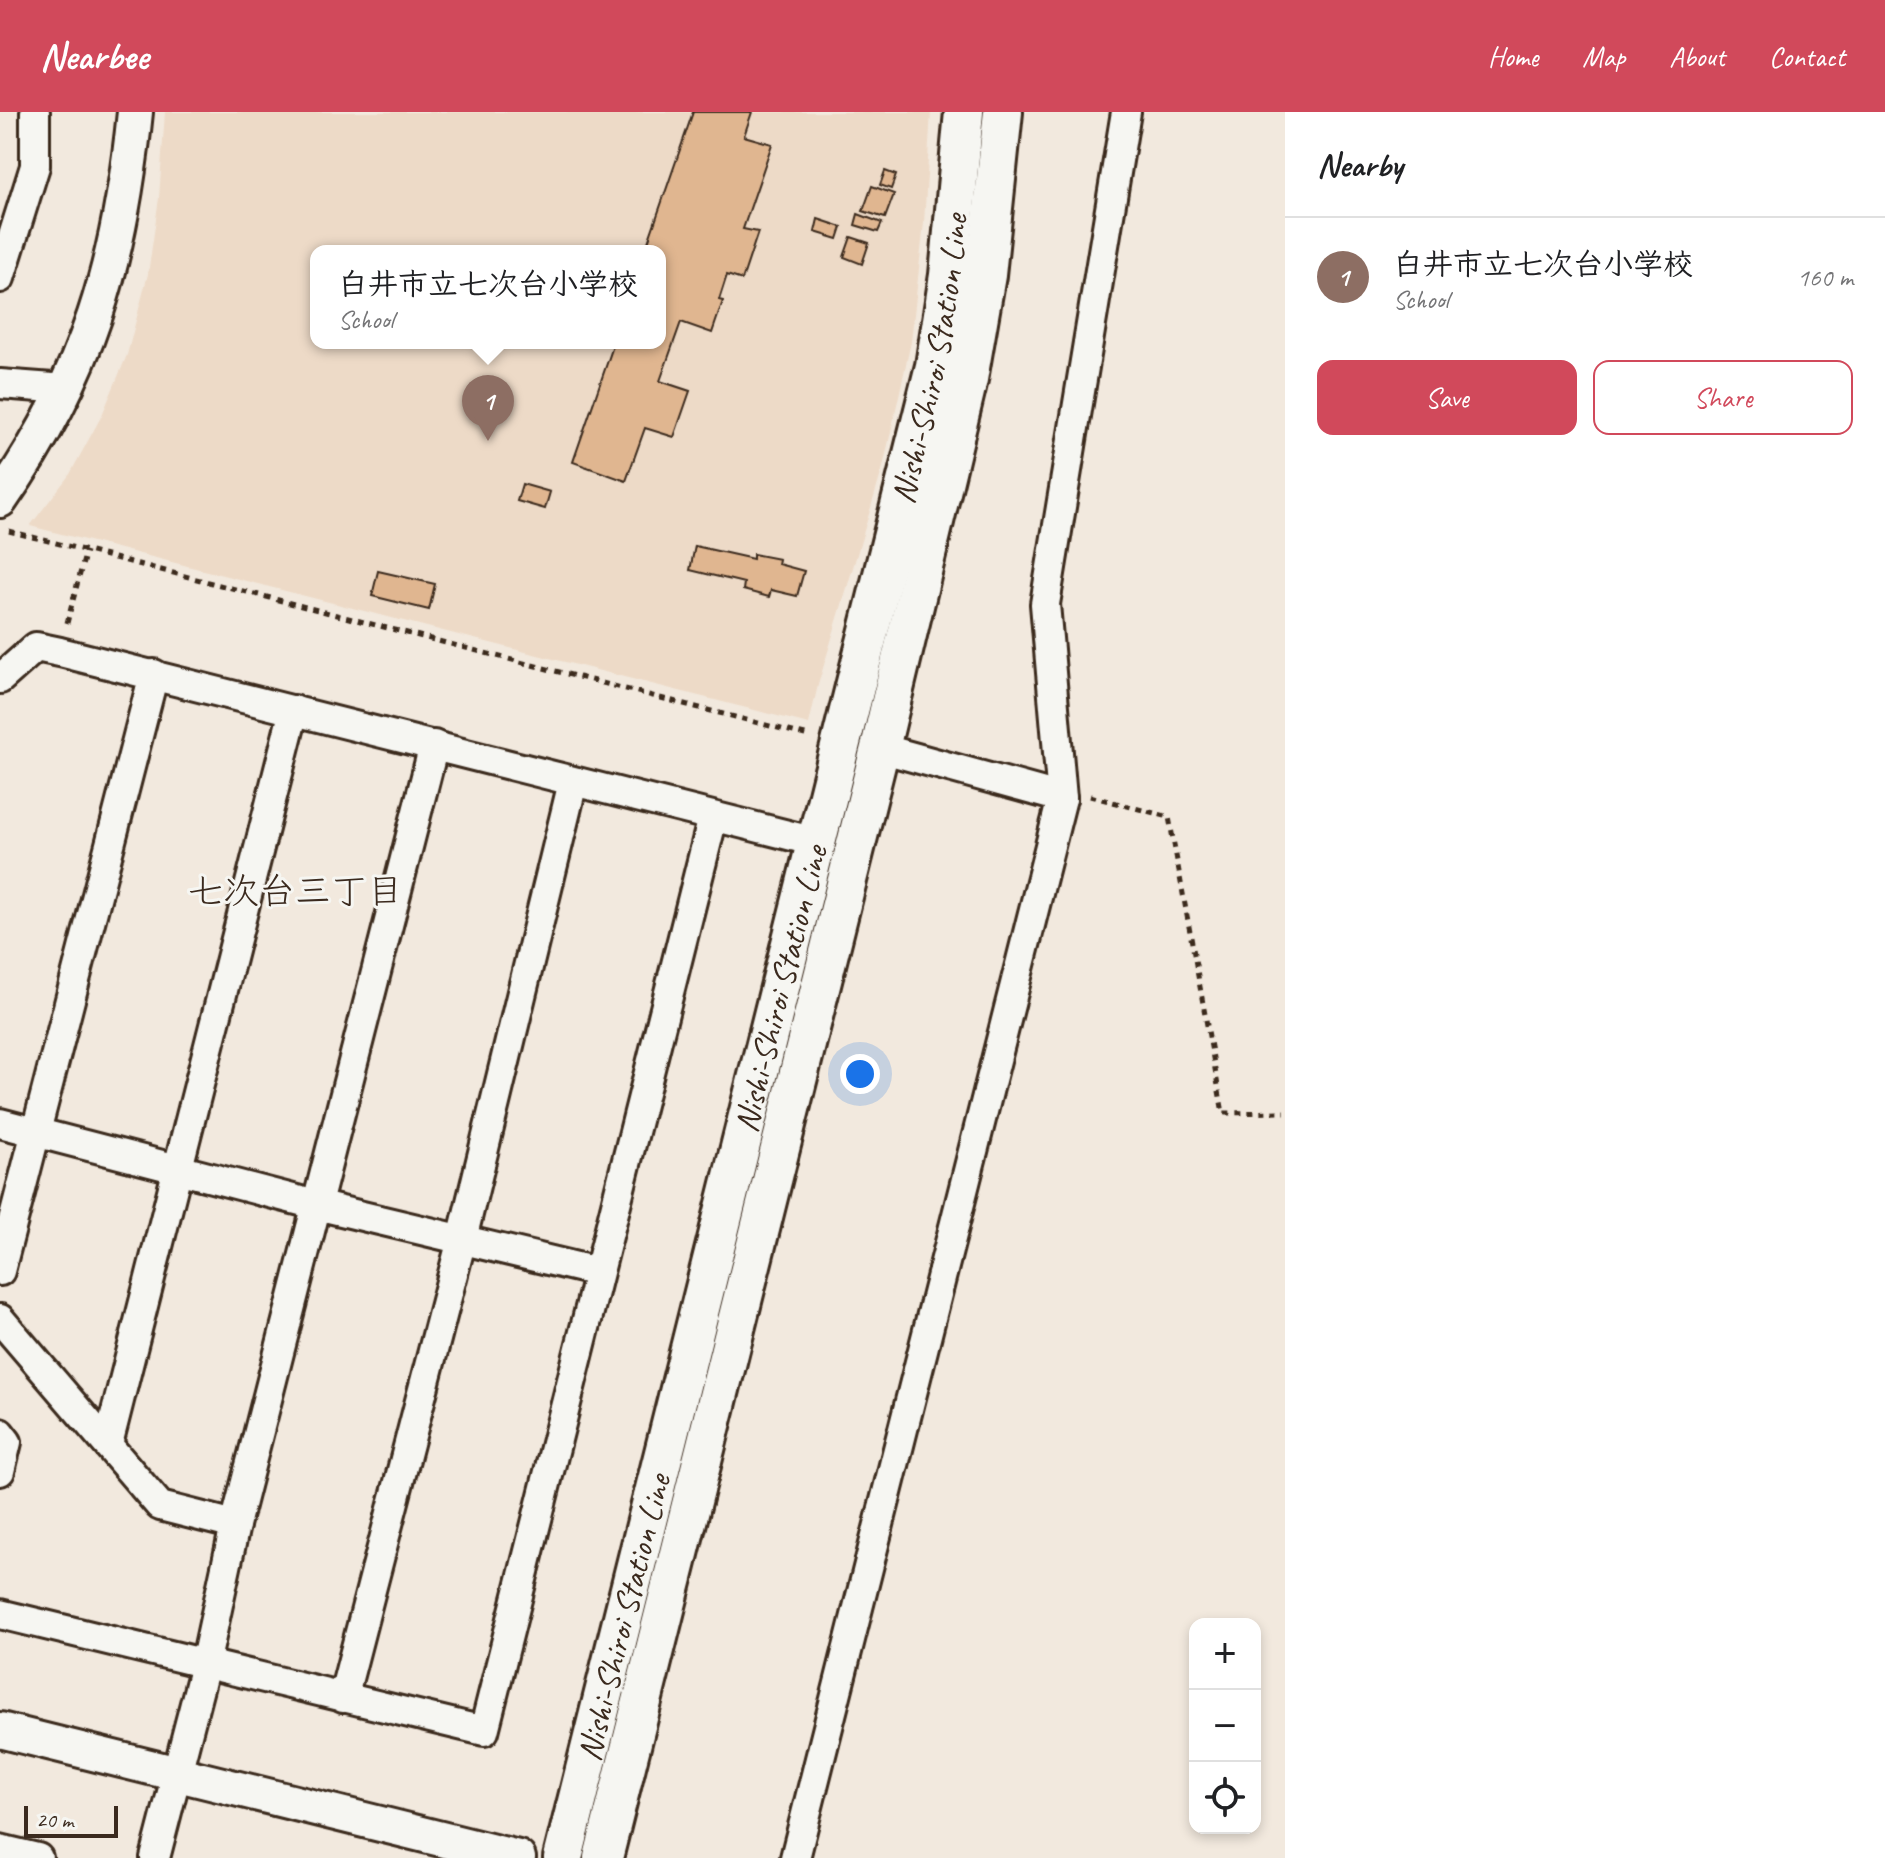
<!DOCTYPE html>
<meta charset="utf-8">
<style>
:root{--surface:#fff;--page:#f6f6f6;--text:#202124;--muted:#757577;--line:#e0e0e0;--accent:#d1495b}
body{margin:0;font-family:Caveat,"Klee One",sans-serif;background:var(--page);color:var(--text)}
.controls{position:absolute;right:24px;bottom:24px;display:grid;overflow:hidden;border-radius:16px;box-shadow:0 4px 12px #0003}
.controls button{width:72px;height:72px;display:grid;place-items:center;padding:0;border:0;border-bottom:2px solid var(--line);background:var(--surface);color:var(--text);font:40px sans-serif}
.scale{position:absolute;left:24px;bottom:20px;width:94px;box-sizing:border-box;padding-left:8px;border:4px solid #3b2a1e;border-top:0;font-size:22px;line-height:28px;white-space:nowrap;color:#3b2a1e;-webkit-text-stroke:6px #f6f6f2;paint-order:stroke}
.you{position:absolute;left:860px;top:962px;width:28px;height:28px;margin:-20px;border:6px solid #fff;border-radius:50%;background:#1a73e8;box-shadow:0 0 0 12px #1a73e833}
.badge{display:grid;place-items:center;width:52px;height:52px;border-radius:50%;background:var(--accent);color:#fff;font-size:26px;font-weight:700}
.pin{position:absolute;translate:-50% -66px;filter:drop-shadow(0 2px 4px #0008)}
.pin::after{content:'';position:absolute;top:42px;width:28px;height:24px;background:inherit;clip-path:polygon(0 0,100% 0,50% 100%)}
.popup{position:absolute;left:310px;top:133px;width:356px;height:104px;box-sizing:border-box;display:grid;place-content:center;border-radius:16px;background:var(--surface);filter:drop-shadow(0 2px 6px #0005);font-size:26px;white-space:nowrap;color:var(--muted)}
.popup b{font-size:30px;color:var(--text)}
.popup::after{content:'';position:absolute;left:50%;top:100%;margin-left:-16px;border:16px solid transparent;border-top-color:var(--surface)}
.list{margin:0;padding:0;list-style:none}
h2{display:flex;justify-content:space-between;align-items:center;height:104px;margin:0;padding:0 32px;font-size:34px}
h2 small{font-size:26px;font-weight:400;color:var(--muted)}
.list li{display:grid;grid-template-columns:52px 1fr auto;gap:24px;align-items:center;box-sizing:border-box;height:120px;padding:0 32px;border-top:2px solid var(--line)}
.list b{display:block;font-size:30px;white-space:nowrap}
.list p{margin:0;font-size:26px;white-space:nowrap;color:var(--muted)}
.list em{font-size:26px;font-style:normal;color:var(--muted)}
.actions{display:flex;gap:16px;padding:24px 32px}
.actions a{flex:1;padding:18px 0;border:2px solid var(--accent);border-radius:16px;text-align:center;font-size:28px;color:var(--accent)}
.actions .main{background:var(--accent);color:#fff}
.icon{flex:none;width:44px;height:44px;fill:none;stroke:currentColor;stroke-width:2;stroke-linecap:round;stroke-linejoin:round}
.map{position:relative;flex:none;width:1285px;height:1746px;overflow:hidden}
header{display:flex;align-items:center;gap:48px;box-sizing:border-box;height:112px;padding:0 40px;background:var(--accent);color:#fff}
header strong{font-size:38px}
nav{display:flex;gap:44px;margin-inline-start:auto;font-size:28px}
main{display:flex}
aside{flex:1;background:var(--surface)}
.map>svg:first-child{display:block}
</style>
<header>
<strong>Nearbee</strong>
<nav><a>Home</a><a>Map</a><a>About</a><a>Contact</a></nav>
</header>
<main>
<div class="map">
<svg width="1285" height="1746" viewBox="0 0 1285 1746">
<rect width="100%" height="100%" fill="#f2e9de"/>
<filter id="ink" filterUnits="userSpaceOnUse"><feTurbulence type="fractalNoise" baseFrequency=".0125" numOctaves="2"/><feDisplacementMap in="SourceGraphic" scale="16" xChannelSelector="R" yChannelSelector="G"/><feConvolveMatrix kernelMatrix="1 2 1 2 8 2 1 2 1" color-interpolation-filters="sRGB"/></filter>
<g filter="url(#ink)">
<!-- built -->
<path fill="#eddac7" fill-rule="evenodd" d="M165 0H931L924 111 911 230 883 355 818 573 809 612 30 414 70 362 102 303 127 243 148 162 159 86ZM316 139H660V231H316Z"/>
<!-- building -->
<g fill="#e0b690" stroke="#3b2a1e" stroke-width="2">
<path d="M693 0H752L744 24 772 32 743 117 758 120 742 168 727 163 719 188 723 189 712 221 681 210 660 269 690 279 674 325 645 316 626 369 573 350 614 231H660V139H645Z"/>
<path d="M885 59 896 63 891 77 880 73Z"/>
<path d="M872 74 894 82 885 106 863 99Z"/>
<path d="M858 102 882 111 878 120 855 113Z"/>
<path d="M818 107 842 115 838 127 815 120Z"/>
<path d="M851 125 869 131 862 152 844 145Z"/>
<path d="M522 372 550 380 545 397 517 389Z"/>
<path d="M695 434 753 447V442L779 447 778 452 804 459 797 484 771 478 769 485 743 478 744 471 690 458Z"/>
<path d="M378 459 435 472 429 498 372 484Z"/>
</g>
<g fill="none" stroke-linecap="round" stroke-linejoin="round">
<!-- minor casing -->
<g stroke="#3b2a1e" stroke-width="34">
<g id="minor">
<path d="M0 166 35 54V0"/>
<path d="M0 272 66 277"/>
<path d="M0 567 36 535 60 540 816 730"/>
<path d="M1062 686 1045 492 1126 0"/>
<path d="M0 1011 316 1093 598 1160"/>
<path d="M0 1159 154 562"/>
<path d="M0 1207 160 1394 235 1413"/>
<path d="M0 1321 7 1330 0 1359"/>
<path d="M108 1332 294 598"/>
<path d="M0 1502 484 1619 713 705"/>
<path d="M343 1586 462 1127 573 670"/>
<path d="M0 1737 38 1746"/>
<path d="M155 1746 205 1553 235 1413 434 633"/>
<path d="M795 1746 1062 686 880 636"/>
</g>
</g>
<!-- tertiary casing -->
<g stroke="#3b2a1e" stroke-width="40">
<g id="tertiary">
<path d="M0 388C88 262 120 151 135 0"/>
<path d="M0 1618 518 1746"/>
</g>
</g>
<!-- secondary casing -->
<g stroke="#3b2a1e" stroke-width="44">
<g id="secondary">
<path id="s1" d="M563 1746 935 254 949 163 964 0"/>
<path d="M603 1746 880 636 968 267 986 163 1003 0"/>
</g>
</g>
<!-- path -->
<g stroke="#3b2a1e" stroke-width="5" stroke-dasharray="6 6" stroke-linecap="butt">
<path d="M9 419 809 624"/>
<path d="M67 511 86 439"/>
<path d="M1090 684 1169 705 1223 1001 1285 1000"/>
</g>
<!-- minor -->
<use href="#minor" stroke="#f6f6f2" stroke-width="28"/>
<!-- tertiary -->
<use href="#tertiary" stroke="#f6f6f2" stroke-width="34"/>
<!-- secondary -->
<use href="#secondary" stroke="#f6f6f2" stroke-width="38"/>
</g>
</g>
<g text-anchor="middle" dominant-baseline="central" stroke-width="6" stroke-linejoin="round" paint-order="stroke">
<!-- street labels -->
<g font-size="34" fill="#3b2a1e" stroke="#f6f6f2">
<text stroke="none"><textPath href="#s1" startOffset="1544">Nishi-Shiroi Station Line</textPath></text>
<text stroke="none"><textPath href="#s1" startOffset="896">Nishi-Shiroi Station Line</textPath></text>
<text stroke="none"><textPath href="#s1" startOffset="248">Nishi-Shiroi Station Line</textPath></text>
</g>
<!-- neighbourhood labels -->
<g font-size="36" fill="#3b2a1e" stroke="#f6f6f2">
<text x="295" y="779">七次台三丁目</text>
</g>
</g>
</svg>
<div class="controls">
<button>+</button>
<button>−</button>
<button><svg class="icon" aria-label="locate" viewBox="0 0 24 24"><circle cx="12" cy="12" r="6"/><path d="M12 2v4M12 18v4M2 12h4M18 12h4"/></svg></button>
</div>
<div class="scale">20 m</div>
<div class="you"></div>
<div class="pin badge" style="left:488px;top:329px;background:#8d6e63">1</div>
<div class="popup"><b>白井市立七次台小学校</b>School</div>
</div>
<aside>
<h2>Nearby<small></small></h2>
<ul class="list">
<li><span class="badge" style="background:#8d6e63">1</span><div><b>白井市立七次台小学校</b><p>School</p></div><em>160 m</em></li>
</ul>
<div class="actions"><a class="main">Save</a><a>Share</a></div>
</aside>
</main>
